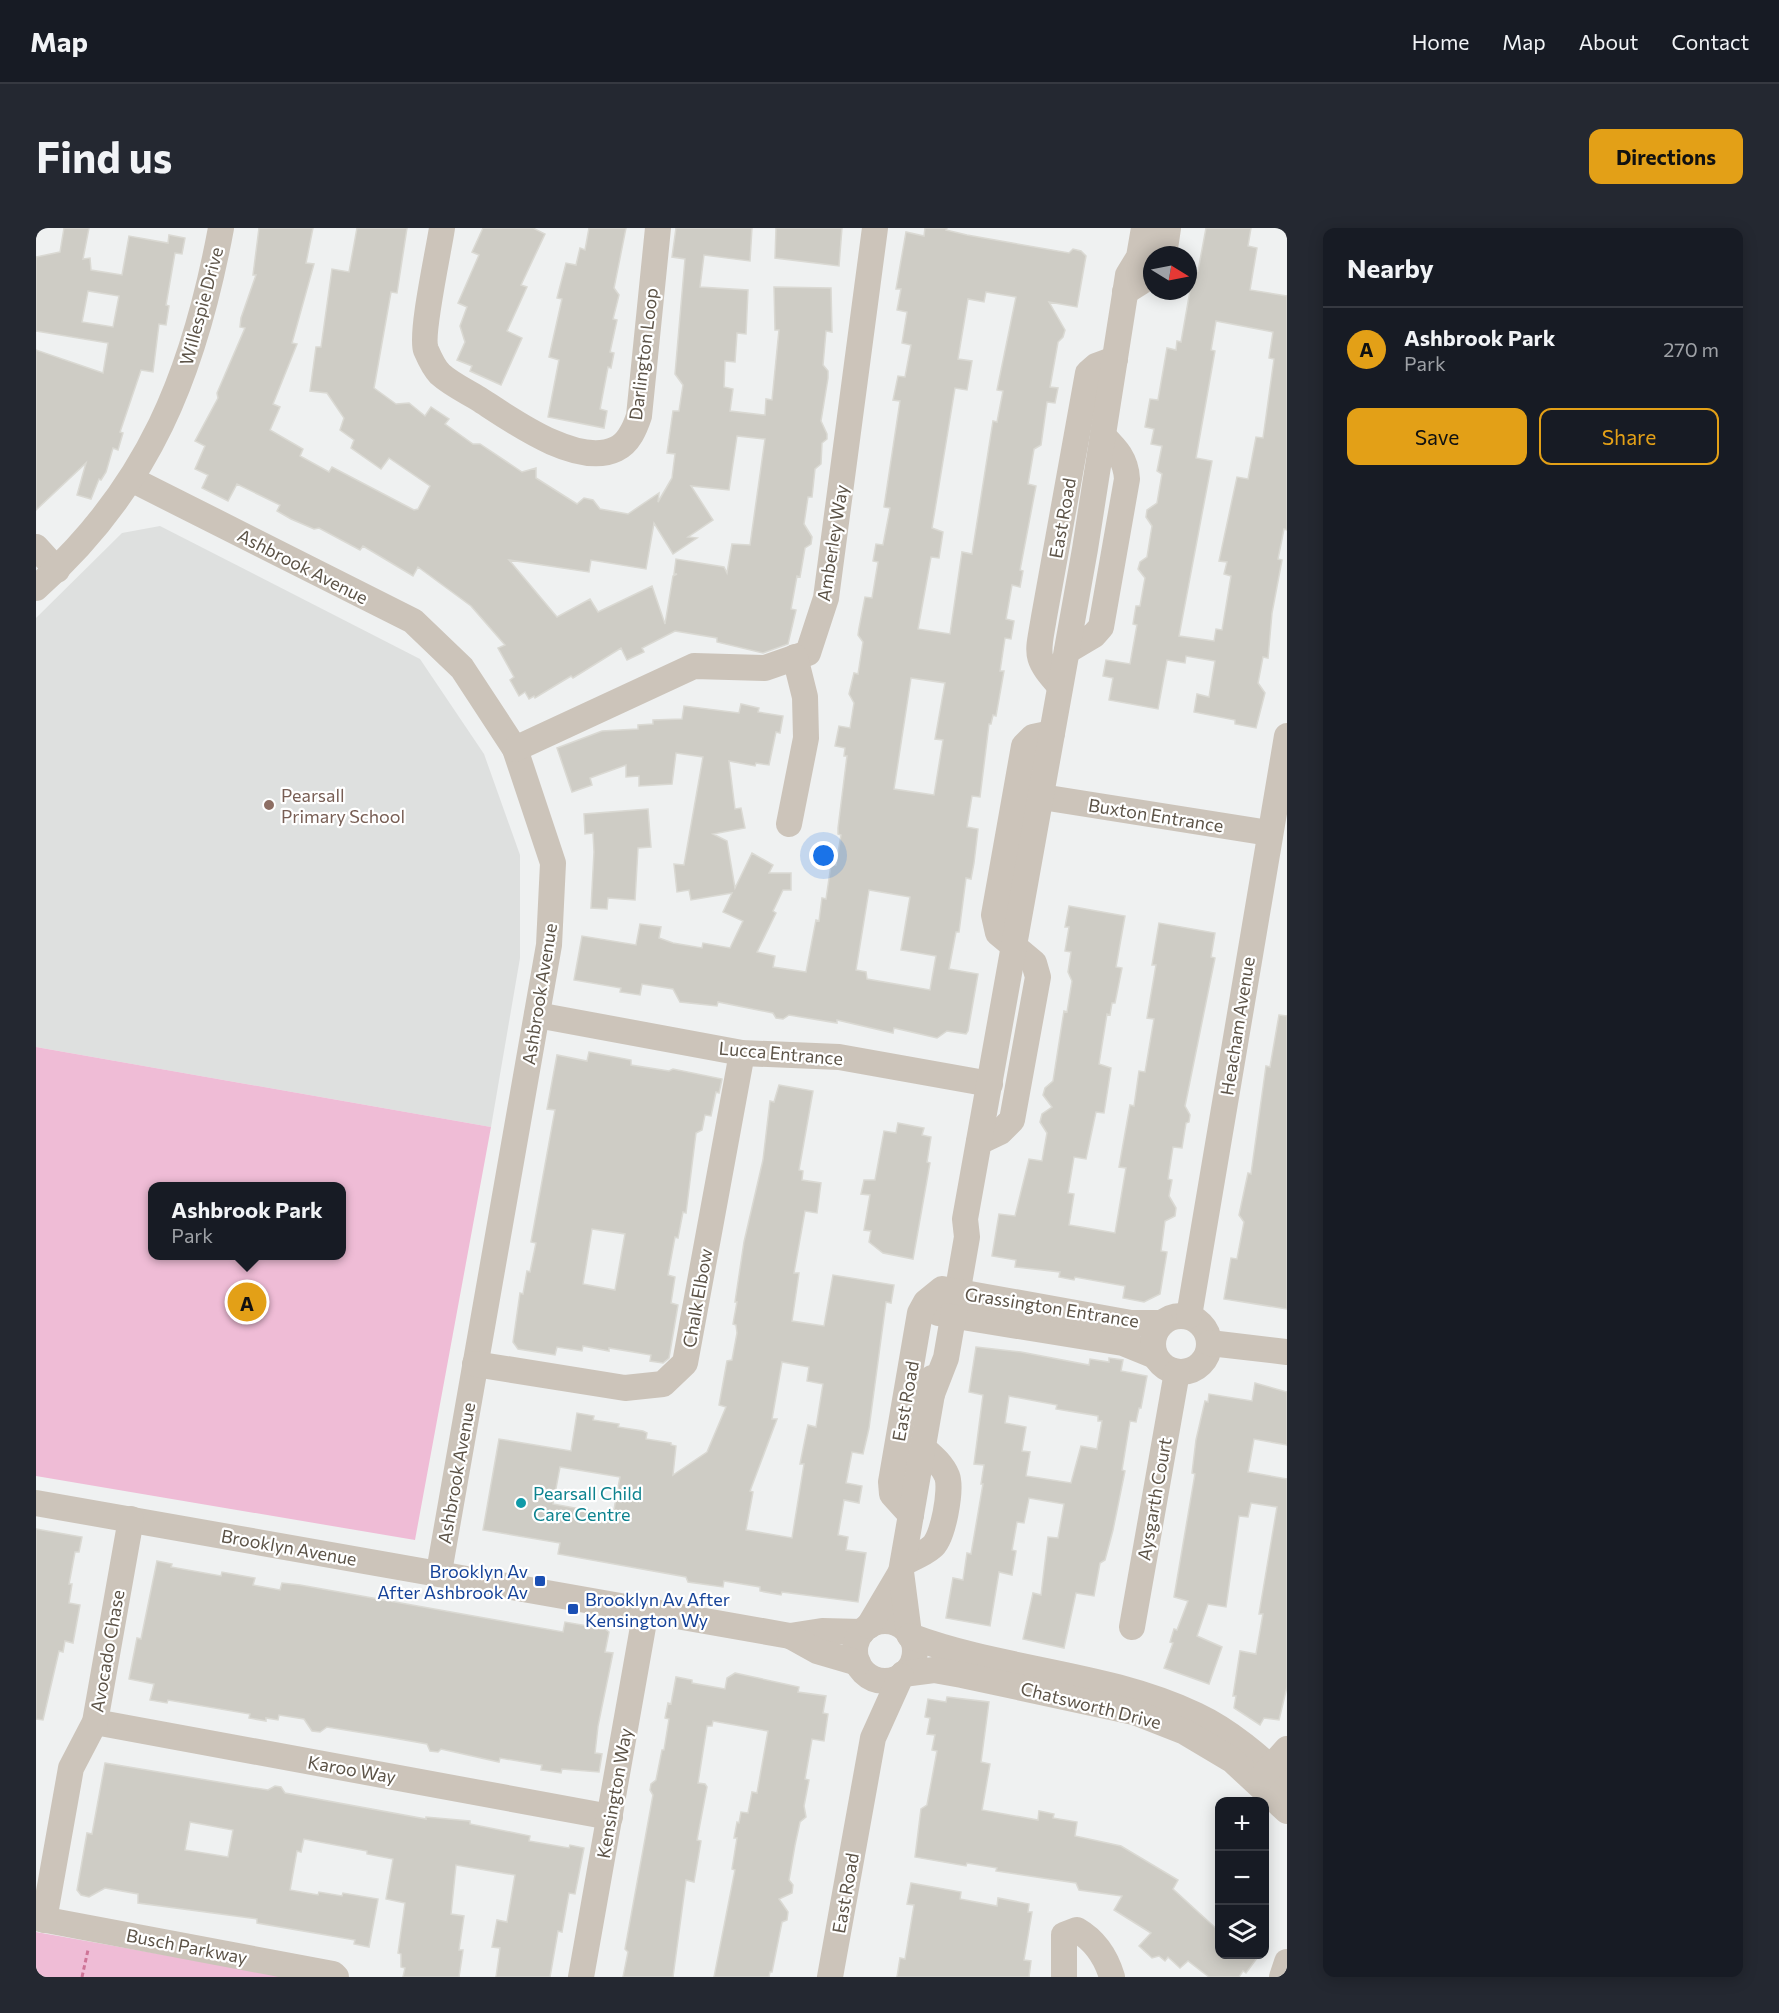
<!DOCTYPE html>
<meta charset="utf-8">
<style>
:root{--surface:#171b24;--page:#242831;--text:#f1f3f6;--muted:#9ea1a6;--line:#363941;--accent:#e3a017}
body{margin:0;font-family:Commissioner,sans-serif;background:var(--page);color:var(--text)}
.controls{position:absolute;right:18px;bottom:18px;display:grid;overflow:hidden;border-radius:12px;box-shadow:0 3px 15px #0003}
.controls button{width:54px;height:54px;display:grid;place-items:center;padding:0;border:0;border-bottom:2px solid var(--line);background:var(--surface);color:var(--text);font:30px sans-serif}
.compass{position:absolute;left:1107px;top:18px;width:54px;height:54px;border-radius:50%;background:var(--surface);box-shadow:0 3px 15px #0003;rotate:100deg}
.you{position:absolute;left:788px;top:628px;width:21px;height:21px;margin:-15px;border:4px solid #fff;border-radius:50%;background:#1a73e8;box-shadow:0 0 0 9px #1a73e833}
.badge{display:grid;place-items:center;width:39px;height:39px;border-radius:50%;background:var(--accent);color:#111;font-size:20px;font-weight:700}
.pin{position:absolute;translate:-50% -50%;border:3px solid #fff;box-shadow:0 2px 6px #0006}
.popup{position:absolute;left:112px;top:954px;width:198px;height:78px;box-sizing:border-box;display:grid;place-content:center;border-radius:12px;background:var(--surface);filter:drop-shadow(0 2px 4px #0005);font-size:20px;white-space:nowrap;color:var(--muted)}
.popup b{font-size:22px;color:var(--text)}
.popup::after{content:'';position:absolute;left:50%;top:100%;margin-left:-12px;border:12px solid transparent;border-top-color:var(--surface)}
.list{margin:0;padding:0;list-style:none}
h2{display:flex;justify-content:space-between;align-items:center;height:78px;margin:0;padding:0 24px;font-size:26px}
h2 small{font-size:20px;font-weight:400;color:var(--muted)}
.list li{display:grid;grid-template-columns:39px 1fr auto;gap:18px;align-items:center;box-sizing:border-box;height:84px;padding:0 24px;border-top:2px solid var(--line)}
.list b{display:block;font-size:22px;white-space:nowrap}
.list p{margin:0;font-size:20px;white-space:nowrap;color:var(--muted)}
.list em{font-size:20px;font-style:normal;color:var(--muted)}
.actions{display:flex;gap:12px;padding:18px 24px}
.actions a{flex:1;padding:14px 0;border:2px solid var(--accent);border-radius:12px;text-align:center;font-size:21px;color:var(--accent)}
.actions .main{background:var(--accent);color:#111}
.icon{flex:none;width:33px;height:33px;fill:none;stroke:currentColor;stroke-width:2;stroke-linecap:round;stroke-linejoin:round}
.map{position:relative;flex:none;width:1251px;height:1749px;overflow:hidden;border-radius:12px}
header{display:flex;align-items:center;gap:36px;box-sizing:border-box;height:84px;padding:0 30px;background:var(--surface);border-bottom:2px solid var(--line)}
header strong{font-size:28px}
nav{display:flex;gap:33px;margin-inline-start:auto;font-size:21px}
.intro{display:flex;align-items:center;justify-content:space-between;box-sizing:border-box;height:144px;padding:0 36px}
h1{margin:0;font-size:42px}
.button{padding:15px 27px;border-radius:12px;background:var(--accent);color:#111;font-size:21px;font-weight:700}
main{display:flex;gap:36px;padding:0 36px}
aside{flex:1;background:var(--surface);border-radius:12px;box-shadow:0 3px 15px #0003}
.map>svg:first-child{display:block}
</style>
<header>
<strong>Map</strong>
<nav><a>Home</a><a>Map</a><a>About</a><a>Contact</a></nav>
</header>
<div class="intro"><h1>Find us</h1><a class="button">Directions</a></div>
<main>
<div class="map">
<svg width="1251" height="1749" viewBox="0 0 1251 1749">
<rect width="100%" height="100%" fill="#eff1f1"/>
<!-- education -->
<path fill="#dee0df" d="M124 298 384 431 448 526 484 627V730L455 899 0 819V390L86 305Z"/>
<!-- green -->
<g fill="#efbcd6" fill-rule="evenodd">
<path d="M0 819 455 899 379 1312 0 1248ZM116 958H306V1028H116Z"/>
<path d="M0 1704 253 1749H0Z"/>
</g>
<!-- building -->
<g fill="#ceccc5" stroke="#dad9d3" stroke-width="1.5" fill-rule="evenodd">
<path d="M28 0H53L47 31 54 30 55 42 86 47 93 8 132 15 133 7 149 10 146 26 139 25 130 77 133 78 130 97 123 96 117 144 105 142 84 204 87 205 82 222 77 220 70 244 65 252 63 251 55 271 41 267 50 235 0 282V122L67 145 72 115 0 103V29L24 24ZM52 63 83 68 77 99 46 94Z"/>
<path d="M223 0H277L270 35 278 36 256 115 261 116 237 176 244 179 234 202 267 221 264 228 293 244 296 239 378 282 382 281 394 258 353 230 345 241 315 220 318 212 304 202 308 190 291 165 274 163 280 119H285L296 41 313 44 321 0H371L361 65 355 64 338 160 360 176 373 175 389 188 395 179 413 191 409 196 437 216H444L486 244 500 240V250L541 276 548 270 557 272 564 281 592 286 623 265 622 274 636 250 639 226 631 225 637 183H643L647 157 639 146 649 31 636 29 640 0H716L714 33 668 27 664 59 712 62 710 106 701 105 699 134 689 133 688 159 697 161 694 183 729 187 730 171 736 172 743 102H739L738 59 795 60 796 104 790 103 787 137 792 143V150L785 193 791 206V211L786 215 785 236 779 241 776 269H772L768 296 776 309 775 316 769 320 764 349 761 348 755 381 760 382 752 416 727 425 681 414V410L639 403 606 420 608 424 591 432 585 420 537 450 535 448 499 470 498 468 493 471 489 464 483 468 474 452 478 449 462 420 469 417 435 378 382 339 377 348 327 318 324 322 283 300 278 301 255 291 241 283 244 277 201 256 192 273 166 260 172 247 159 241 169 218 159 213 182 170 181 165 209 100 204 99 205 90 220 47H217ZM701 208 729 211 714 317 696 316 691 345 688 339 640 331 638 346H641L637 348 629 396 616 358 562 384 554 371 521 389 473 332 553 344 555 332 610 341 618 295 637 326 661 310 652 309 677 292 655 258 693 262Z"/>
<path d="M447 0H497L509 6 485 57 491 59 471 103 486 110 465 157 434 143 436 138 421 132 429 114 424 98 431 79 422 75 443 27 436 24Z"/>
<path d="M553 0H590L578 60 583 67 577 91 581 92 574 124 578 125 575 140 572 139 564 181 571 183 568 200 512 189 523 132 513 129 526 71 521 70 530 35 540 37 544 20 549 22Z"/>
<path d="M740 0H806L803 38 739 30Z"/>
<path d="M889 0H911L910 2 931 7 1033 25 1037 21 1045 23 1050 28 1041 79 1013 74 1029 102 1027 109 1022 114 1014 159 1022 160 1019 175 1011 174 1005 217 998 221 992 256 1000 258 984 342 987 343 984 359 976 357 970 391 978 393 975 411 969 410 964 443H968L960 488 957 487 955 496H953L944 569 936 568 931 599 942 601 938 635 935 651 930 650 923 704H920L913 741 942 746 932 803 930 806 911 803 901 810 858 800 857 805 801 792V795L753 787 747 791 740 790 737 785 682 774 681 778 644 774 637 761 606 756 604 767 584 764 585 760 538 752 546 708 600 717 604 696 625 699 623 710 637 715 666 720 667 715 694 720 707 693 687 684 696 665 655 672 653 662 641 664 638 636 648 637 667 529 640 525 636 556 603 558V548L590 549V537L554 550 556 557 536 564 521 520 566 503 602 501V497L617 496V492L646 491 648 478 703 485 705 476 723 480 722 484 747 488 744 505 740 504 733 537 720 535 719 538 693 533 699 581 705 580 709 600 677 606 691 613 699 660 716 625 737 637 733 645H755V662H747L737 683 740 685 721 724 739 728 737 739 770 744 780 692 783 693 786 670 790 671 795 637H800L805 607 802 606V600L811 528H808L809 520 799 518 803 498 814 500 818 475 813 466 818 445 822 446 827 414 822 407 823 400 829 369 836 370 842 334 837 333 840 316 847 317 854 280 848 279 864 173 857 172 862 148 869 149 875 117 866 115 871 84 861 82 865 61H860L870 4 888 8ZM950 64 980 69 961 162 967 163 961 194 957 193 936 326 926 324 914 406 882 401 895 329 903 330 907 304 896 300 919 160 931 162 936 133 922 131 932 71 948 74ZM875 450 909 455 899 511 907 512 898 567 858 561ZM833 662 874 669 865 722 900 728 894 762 831 751 830 744 820 742Z"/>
<path d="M1170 0H1215L1212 18 1221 20 1214 62 1251 68V302L1248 301 1242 331 1246 332 1236 385 1232 430 1227 429 1222 455 1229 465 1220 500 1199 496V492L1158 484 1161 466 1173 469 1179 433 1150 428 1149 435 1131 432 1122 481 1073 472 1077 450 1067 448 1070 432 1094 436 1101 397 1097 396 1100 378H1104L1109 350 1102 341 1104 334 1111 329 1116 298 1110 289 1111 282 1121 275 1126 246 1121 243 1126 218 1115 216 1118 201 1109 199 1114 171 1122 172 1131 120 1140 122 1141 113 1145 114 1154 63 1152 62V41L1162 43ZM1180 93 1237 104 1233 130 1238 131 1227 210 1220 209 1212 251 1201 249 1183 333 1191 334 1188 346 1195 348 1186 402 1180 401 1178 413 1143 408 1176 233 1160 230 1179 123 1175 122Z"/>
<path d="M612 581 615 619 602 620 599 672 572 670 571 681 555 680 558 624 557 605 549 606 548 586Z"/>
<path d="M1033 678 1089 688 1080 739 1086 740 1079 775H1076L1074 787 1071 786 1063 836 1075 840 1068 885 1060 884 1050 931 1038 929 1032 965 1038 966 1033 997 1045 999 1079 1005 1090 940 1083 939 1094 877 1098 878 1103 843 1109 844 1118 791 1111 790 1120 737H1116L1123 695 1179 705 1175 729 1179 730 1149 878 1154 887 1153 894 1150 895 1146 920 1137 919 1132 951 1136 952 1133 968 1140 980 1139 988 1129 993 1125 1023 1131 1024 1124 1066 1108 1074 1087 1070 1089 1058 1039 1049 1038 1052 1023 1049 1024 1044 979 1039 980 1032 956 1028 963 986 979 988 993 931 1006 933 1011 905 1004 894 1006 886 1016 879 1007 867 1009 860 1017 853 1028 783 1031 784 1036 753 1032 744 1035 724 1029 723 1033 699H1029Z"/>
<path d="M1243 787 1251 788V1081L1188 1071 1195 1030 1201 1031 1208 994 1203 987 1212 945 1215 946 1230 838 1234 839Z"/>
<path d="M553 824 595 832V837L633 843 637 841 686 851 683 865 680 864 675 888 669 887 666 902 660 905 650 985 647 984 642 1010 639 1009 632 1047 639 1049 635 1075 642 1077 633 1130 627 1135 614 1133 615 1127 573 1120V1123L547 1118 546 1123 521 1119 519 1127 482 1121 477 1114 484 1065 487 1066 491 1043 494 1044 500 1015 495 1014 519 882 511 881 521 827 551 833ZM556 1001 589 1006 579 1062 547 1056Z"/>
<path d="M743 857 777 863 763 942 767 943 766 952 785 955 781 985 769 983 758 1045H763L756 1093 788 1098 797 1047 858 1057 855 1075 850 1074 833 1200 827 1226 816 1224 810 1255 826 1258 823 1275 808 1272 802 1307 812 1309 810 1322 830 1325 822 1374 746 1364 745 1367 724 1363V1359L688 1353 687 1359 652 1354 650 1349 522 1326 524 1315 447 1302 463 1211 535 1223 541 1185 558 1188 557 1192 583 1196 582 1199 607 1203 611 1205 610 1211 635 1215V1217L640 1218 637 1247 671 1224 690 1179 683 1177 691 1133 696 1132 701 1105 700 1097 697 1096 701 1074H699L708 1014 727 932 734 873 738 874ZM746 1134 773 1139 771 1153 787 1156 780 1199 772 1197 771 1201 764 1236H768L756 1310 710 1302 717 1264 714 1263 741 1191H736ZM524 1239 584 1249 577 1287 517 1276Z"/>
<path d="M862 895 888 900 886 907 895 909 891 934 894 935 877 1031 847 1025 833 1014 835 1003 828 1002 834 967 825 966 828 952H839L848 903 860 905Z"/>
<path d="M940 1119 985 1124 1053 1137 1054 1131 1073 1134V1130L1087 1132 1085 1143 1111 1148 1105 1180H1103L1100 1194 1094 1193 1086 1242 1089 1243 1077 1302 1069 1332 1064 1335 1058 1368 1040 1365 1028 1420 987 1411 997 1365 1005 1367 1012 1309 1022 1310 1028 1276 993 1270 988 1295 981 1294 976 1322 980 1323 976 1347 963 1344 954 1398 910 1390 917 1350 927 1352 931 1325 935 1326 947 1256H945L948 1237 938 1236 947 1167 933 1164ZM973 1168 1021 1177 1020 1181 1062 1188V1193H1066L1061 1221 1045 1218 1035 1255 990 1248 994 1224 986 1223 990 1199 969 1195Z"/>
<path d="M1219 1155 1251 1164V1217L1218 1211 1212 1244 1251 1251V1459L1243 1492 1228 1490 1224 1497 1198 1480 1200 1468H1197L1204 1423 1220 1426 1227 1386H1223L1241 1279 1215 1275 1212 1289 1203 1288 1190 1379 1172 1376 1161 1408 1186 1419 1173 1456 1128 1440 1137 1415 1134 1414 1138 1401 1141 1402 1152 1373 1138 1369 1159 1246 1156 1245 1160 1212 1169 1173 1172 1174 1173 1166 1216 1173Z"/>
<path d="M0 1301 46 1309 43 1324H39L33 1356H36L33 1375 44 1377 37 1415 29 1413 27 1424 23 1423 7 1492 0 1491Z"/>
<path d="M121 1333 136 1336 135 1339 185 1348 186 1344 219 1350 217 1357 244 1362 246 1355 264 1357 527 1404 529 1394 569 1401 573 1404 569 1424 577 1425 562 1498 559 1525 566 1526 563 1544 526 1541 525 1545 505 1542 506 1537 464 1530 463 1534 405 1521 402 1524 394 1523 391 1516 346 1508 291 1499 284 1504 276 1503 268 1491 243 1487 242 1492 230 1490V1493L213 1490 214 1486 132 1472 131 1475 114 1472 118 1456 93 1451 101 1410 105 1411Z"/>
<path d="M699 1445 763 1459 762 1464 790 1468 787 1485 792 1486 788 1513 776 1511 769 1551 773 1552 768 1578 770 1589 764 1594 759 1617 753 1652 757 1657 756 1665 743 1671 752 1684 751 1692 746 1694 736 1744H734L733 1749H678L699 1642 696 1641 701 1610H698L701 1594 703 1595 705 1584 712 1585 716 1564 721 1565 732 1503 677 1493 676 1498H671L662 1555 669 1556 671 1559 661 1612 665 1613 658 1654 650 1652 637 1749H587L592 1724 589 1721 617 1567 614 1562 615 1556 620 1552 626 1522H628L633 1491 629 1490 632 1475 635 1476 640 1449 656 1452V1455L689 1461 691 1450Z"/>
<path d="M911 1469 953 1474 945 1534 954 1536 946 1582 1002 1592 1003 1583 1018 1586 1017 1590 1041 1594 1039 1608 1085 1618 1142 1652 1137 1661 1184 1704V1726H1224L1210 1745 1207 1743 1203 1749H1173L1152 1733 1144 1740 1132 1729 1129 1733 1123 1728 1116 1730 1103 1718 1115 1705 1078 1682 1086 1668 1043 1662 1040 1655 960 1643 961 1640 931 1635 930 1638 879 1629 885 1581 891 1577 901 1523 896 1522 899 1507 891 1506 894 1490 889 1489 892 1471 910 1474Z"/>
<path d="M69 1535 206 1558 232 1562 239 1558 245 1559 249 1565 390 1591V1589L434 1593V1596L494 1608 493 1613 533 1620 534 1617 548 1620 539 1666 533 1665 526 1704 522 1703 514 1749H460L464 1720 456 1719 461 1692 471 1694 479 1647 420 1637 415 1686 428 1688 423 1722H427L423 1749H367L369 1740 365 1739V1726L362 1725 369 1675 350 1671 357 1631 331 1626V1623L268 1611 265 1624 261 1623 254 1662 282 1667 283 1664 306 1668 307 1665 342 1671 333 1719 318 1716 319 1712 221 1695V1691L102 1675V1666L69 1660 53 1669 45 1667 41 1662 51 1605 56 1606ZM154 1594 197 1602 192 1629 149 1622Z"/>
<path d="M875 1655 925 1664 924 1671 961 1678 962 1670 993 1676 992 1684H996L988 1732 995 1733 993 1749H861L864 1730 869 1731 878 1677 871 1676Z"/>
</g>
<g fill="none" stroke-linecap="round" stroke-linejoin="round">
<!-- path -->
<path stroke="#ce7497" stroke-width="3" stroke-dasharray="4.5 3" stroke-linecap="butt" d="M46 1749 52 1722"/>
<!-- minor -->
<g stroke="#ccc4ba" stroke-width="26">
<path d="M406 0C403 21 384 107 390 122 393 129 399 141 404 146 415 156 430 163 443 171 474 191 541 240 580 221 593 215 599 200 603 188L622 0"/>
<path d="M1128 27 1132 0"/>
<path d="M1089 64 1116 47"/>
<path d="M97 252 377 393 426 440 479 521 517 635 513 717 403 1344"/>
<path d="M0 319 21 342"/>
<path d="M0 360C113 260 158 145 185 0"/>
<path d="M1031 423 1058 407 1065 399 1091 251C1090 231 1080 221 1067 208"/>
<path d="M1024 458C997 428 1002 427 1008 389L1052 145 1060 138 1079 131"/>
<path d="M479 521 658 438 729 440 772 425 790 370 839 0"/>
<path d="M1006 569 1233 605"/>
<path d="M753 596 770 510 769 469 759 429"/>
<path d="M501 787 706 825 803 829 954 856"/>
<path d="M943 914 964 904 976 892 1002 749 998 735 962 705 958 687 988 518 997 509 1016 505"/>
<path d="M902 1085 1087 1115 1119 1128"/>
<circle cx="1145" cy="1116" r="28"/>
<path d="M1153 1088 1251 508"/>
<path d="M1174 1115 1251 1124"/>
<path d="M439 1136 589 1160 627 1156 649 1135 706 825"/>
<path d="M896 1166 910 1130 931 1009 929 991 1049 321 1092 47 1103 29 1108 0"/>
<path d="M0 1275 754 1408 786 1403 826 1404"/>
<path d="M875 1287 856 1266 855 1254 884 1085 890 1074 906 1061 1095 1095H1125"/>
<path d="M867 1335C877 1330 888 1326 896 1319 907 1311 916 1261 911 1248 906 1236 896 1228 887 1220"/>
<circle cx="849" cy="1423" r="30"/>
<path d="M833 1398 865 1344"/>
<path d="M1096 1399 1141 1144"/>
<path d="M873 1406 865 1344 896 1166V1150"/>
<path d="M754 1408 781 1423 822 1435"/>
<path d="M874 1408C967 1443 1069 1444 1160 1487 1194 1503 1224 1529 1251 1555"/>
<path d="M867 1446 898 1442 926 1447 1098 1484 1149 1504 1196 1532 1251 1583"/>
<path d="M59 1494 574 1589"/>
<path d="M1223 1552 1251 1521"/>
<path d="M0 1690 297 1746 300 1749"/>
<path d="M8 1692 35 1540 59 1494 95 1291"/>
<path d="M545 1749 610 1382"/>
<path d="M794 1749 837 1510 865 1448"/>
<path d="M1028 1749V1707L1041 1702C1060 1713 1070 1729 1076 1749"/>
<path d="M1246 1749 1251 1734"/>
</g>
</g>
<!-- markers -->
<circle fill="#8d6e63" stroke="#fff" stroke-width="2" cx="233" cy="577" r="6"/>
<circle fill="#0f9aa8" stroke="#fff" stroke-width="2" cx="485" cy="1275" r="6"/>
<g fill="#1a4fb4" stroke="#fff" stroke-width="2">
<rect x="498" y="1347" width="12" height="12" rx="3"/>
<rect x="531" y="1375" width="12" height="12" rx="3"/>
</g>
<g text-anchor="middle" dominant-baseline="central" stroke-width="4.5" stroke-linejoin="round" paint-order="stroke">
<!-- street labels -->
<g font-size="18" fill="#5c5347" stroke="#fff">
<text transform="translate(165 78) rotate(-75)">Willespie Drive</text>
<text transform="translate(607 126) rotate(-83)">Darlington Loop</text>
<text transform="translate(1026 290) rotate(-80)">East Road</text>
<text transform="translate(796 315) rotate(-81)">Amberley Way</text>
<text transform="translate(267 338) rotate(27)">Ashbrook Avenue</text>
<text transform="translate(1120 587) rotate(9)">Buxton Entrance</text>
<text transform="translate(503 766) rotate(-81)">Ashbrook Avenue</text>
<text transform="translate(1201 798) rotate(-81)">Heacham Avenue</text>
<text transform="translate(745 825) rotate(5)">Lucca Entrance</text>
<text transform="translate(661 1070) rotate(-80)">Chalk Elbow</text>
<text transform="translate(1016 1079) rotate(9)">Grassington Entrance</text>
<text transform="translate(869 1173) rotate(-80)">East Road</text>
<text transform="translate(420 1245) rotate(-80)">Ashbrook Avenue</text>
<text transform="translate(1118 1271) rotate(-80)">Aysgarth Court</text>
<text transform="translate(253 1319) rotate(10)">Brooklyn Avenue</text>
<text transform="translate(71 1423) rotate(-80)">Avocado Chase</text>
<text transform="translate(1055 1477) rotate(14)">Chatsworth Drive</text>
<text transform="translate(316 1541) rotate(10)">Karoo Way</text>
<text transform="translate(578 1565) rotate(-80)">Kensington Way</text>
<text transform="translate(809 1665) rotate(-80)">East Road</text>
<text transform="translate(151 1718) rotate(11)">Busch Parkway</text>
</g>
<!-- education labels -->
<g font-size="18" fill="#785e54" stroke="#fff" text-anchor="start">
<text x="245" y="567">Pearsall<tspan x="245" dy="21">Primary School</tspan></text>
</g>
<!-- culture labels -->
<g font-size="18" fill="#0d838f" stroke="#fff" text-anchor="start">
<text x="497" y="1265">Pearsall Child<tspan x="497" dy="21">Care Centre</tspan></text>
</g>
<!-- transit labels -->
<g font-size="18" fill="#164399" stroke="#fff" text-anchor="end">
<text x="492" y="1343">Brooklyn Av<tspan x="492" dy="21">After Ashbrook Av</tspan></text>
<text x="549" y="1371" text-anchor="start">Brooklyn Av After<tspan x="549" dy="21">Kensington Wy</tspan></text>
</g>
</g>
</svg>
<div class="controls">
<button>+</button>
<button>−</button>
<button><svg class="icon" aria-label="layers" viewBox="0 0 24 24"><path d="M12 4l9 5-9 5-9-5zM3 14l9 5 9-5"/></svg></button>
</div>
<svg class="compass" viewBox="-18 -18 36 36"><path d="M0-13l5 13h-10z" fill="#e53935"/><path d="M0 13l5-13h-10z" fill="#9ea1a6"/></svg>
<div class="you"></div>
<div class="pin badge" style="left:211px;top:1074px">A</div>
<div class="popup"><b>Ashbrook Park</b>Park</div>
</div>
<aside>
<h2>Nearby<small></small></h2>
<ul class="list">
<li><span class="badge">A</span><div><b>Ashbrook Park</b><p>Park</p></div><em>270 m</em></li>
</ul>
<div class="actions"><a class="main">Save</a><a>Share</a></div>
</aside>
</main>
